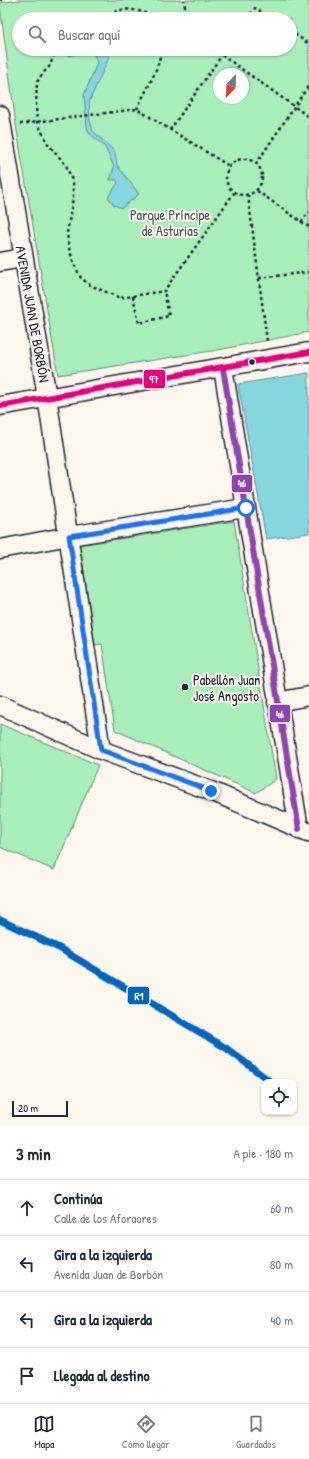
<!DOCTYPE html>
<html lang="es">
<meta charset="utf-8">
<style>
:root{--surface:#fff;--page:#f6f6f7;--text:#1f2937;--muted:#747a83;--line:#e0e1e3;--accent:#22223b}
body{margin:0;font-family:"Patrick Hand",sans-serif;background:var(--page);color:var(--text)}
.controls{position:absolute;right:12px;bottom:12px;display:grid;overflow:hidden;border-radius:8px;box-shadow:0 1px 3px #0004}
.controls button{width:36px;height:36px;display:grid;place-items:center;padding:0;border:0;border-bottom:1px solid var(--line);background:var(--surface);color:var(--text);font:20px sans-serif}
.compass{position:absolute;left:213px;top:68px;width:36px;height:36px;border-radius:50%;background:var(--surface);box-shadow:0 1px 3px #0004;rotate:203deg}
.scale{position:absolute;left:12px;bottom:10px;width:56px;box-sizing:border-box;padding-left:4px;border:2px solid #22223b;border-top:0;font-size:11px;line-height:14px;white-space:nowrap;color:#22223b;-webkit-text-stroke:3px #fbf7ec;paint-order:stroke}
.stop{position:absolute;width:12px;height:12px;margin:-9px;border:3px solid #1a73e8;border-radius:50%;background:#fff}
.stop.end{background:#1a73e8;border-color:#fff;box-shadow:0 1px 4px #0008}
.list{margin:0;padding:0;list-style:none}
h2{display:flex;justify-content:space-between;align-items:center;height:52px;margin:0;padding:0 16px;font-size:17px}
h2 small{font-size:13px;font-weight:400;color:var(--muted)}
.list li{display:grid;grid-template-columns:26px 1fr auto;gap:12px;align-items:center;box-sizing:border-box;height:56px;padding:0 16px;border-top:1px solid var(--line)}
.list b{display:block;font-size:15px;white-space:nowrap}
.list p{margin:0;font-size:13px;white-space:nowrap;color:var(--muted)}
.list em{font-size:13px;font-style:normal;color:var(--muted)}
.icon{flex:none;width:22px;height:22px;fill:none;stroke:currentColor;stroke-width:2;stroke-linecap:round;stroke-linejoin:round}
.map{position:relative;flex:none;width:309px;height:1127px;overflow:hidden}
.search{position:absolute;background:var(--surface);box-shadow:0 1px 3px #0004;left:12px;right:12px;top:12px;height:44px;display:flex;align-items:center;gap:10px;box-sizing:border-box;padding:0 14px;border-radius:22px;color:var(--muted);font-size:15px}
.sheet{height:276px;background:var(--surface)}
nav{display:flex;justify-content:space-around;align-items:center;box-sizing:border-box;height:56px;border-top:1px solid var(--line);background:var(--surface);font-size:11px;color:var(--muted)}
nav a{display:grid;justify-items:center;gap:2px}
nav .on{color:var(--accent)}
.map>svg:first-child{display:block}
</style>
<div class="map">
<svg width="309" height="1127" viewBox="0 0 309 1127">
<rect width="100%" height="100%" fill="#fbf7ec"/>
<filter id="ink" filterUnits="userSpaceOnUse"><feTurbulence type="fractalNoise" baseFrequency=".025" numOctaves="2"/><feDisplacementMap in="SourceGraphic" scale="8" xChannelSelector="R" yChannelSelector="G"/><feConvolveMatrix kernelMatrix="1 2 1 2 8 2 1 2 1" color-interpolation-filters="sRGB"/></filter>
<g filter="url(#ink)">
<!-- green -->
<g fill="#a8eeba" stroke="#65887a" fill-rule="evenodd">
<path d="M18 0H309V332L218 350 58 375 16 125 0 7V3ZM19 19H290V49H19ZM219 74H243V98H219Z"/>
<path d="M234 521 276 779 256 793 115 730 102 644 95 645 80 545Z"/>
<path d="M0 724 98 765 54 870 0 847Z"/>
</g>
<!-- water -->
<g fill="#85d6df" stroke="#5d8e9d">
<path d="M62 49H110L109 57 89 102 90 121 93 131 115 152 117 165 139 194 122 208 114 205 108 197 118 183 117 180H110L114 167 105 147 89 133 87 127 84 95 97 63 94 54C86 53 75 54 69 56L64 53Z"/>
<path d="M309 373V533L266 539 238 384Z"/>
</g>
<g fill="none" stroke-linecap="round" stroke-linejoin="round">
<!-- minor casing -->
<g stroke="#22223b" stroke-width="21">
<g id="minor">
<path d="M0 115 47 397 101 750"/>
<path d="M0 262 23 258"/>
<path d="M223 368 299 829"/>
<path d="M0 406 309 352"/>
<path d="M0 549 69 536 245 508"/>
<path d="M277 702 309 696"/>
<path d="M0 705 101 750 211 791 308 832"/>
</g>
</g>
<!-- path -->
<g stroke="#22223b" stroke-width="2.5" stroke-dasharray="3 3" stroke-linecap="butt">
<path d="M0 0H2"/>
<path d="M105 19C116 7 130 8 145 13L148 19"/>
<path d="M176 19 186 14 184 0"/>
<path d="M247 19 255 8 272 19"/>
<path d="M290 31 309 44"/>
<path d="M57 49 49 67 43 73 37 82 36 106 37 122 48 144 66 165 73 183V198L67 233 69 248 74 264 81 278 90 285 120 298 164 291 234 193"/>
<path d="M222 55 309 117"/>
<path d="M137 109C143 95 163 63 160 49"/>
<path d="M20 124 137 109 229 166"/>
<path d="M170 130 226 49"/>
<circle cx="244" cy="177" r="18"/>
<path d="M256 164 309 85"/>
<path d="M257 191 309 227"/>
<path d="M248 195 267 341"/>
<path d="M301 222 309 212"/>
<path d="M259 278 309 272"/>
<path d="M133 296 139 323 169 316 164 291"/>
</g>
<!-- minor -->
<use href="#minor" stroke="#fbf7ec" stroke-width="18"/>
<!-- bus-1 casing -->
<g stroke="#fbf7ec" stroke-width="9">
<path id="bus-1" d="M223 368 299 829"/>
</g>
<!-- bus-2 casing -->
<g stroke="#fbf7ec" stroke-width="9">
<path id="bus-2" d="M0 406 309 352"/>
</g>
<!-- bus-1 -->
<use href="#bus-1" stroke="#8e44ad" stroke-width="6"/>
<!-- bus-2 -->
<use href="#bus-2" stroke="#e5007d" stroke-width="6"/>
<!-- rail-1 casing -->
<g stroke="#fbf7ec" stroke-width="10">
<path id="rail-1" d="M0 920 59 948 226 1048 271 1082"/>
</g>
<!-- rail-1 -->
<use href="#rail-1" stroke="#0065bd" stroke-width="7"/>
</g>
</g>
<g fill="none" stroke-linecap="round" stroke-linejoin="round" filter="url(#ink)">
<!-- route -->
<path stroke="#1a73e8" stroke-width="5" d="M211 791 101 750 69 536 246 508"/>
</g>
<!-- markers -->
<g fill="#22223b" stroke="#fbf7ec" stroke-width="1.5">
<circle cx="252" cy="362" r="3.5"/>
<circle cx="185" cy="687" r="4"/>
</g>
<g text-anchor="middle" dominant-baseline="central" stroke-width="4" stroke-linejoin="round" paint-order="stroke">
<!-- park labels -->
<g font-size="14" fill="#44555b" stroke="#fbf7ec">
<text x="170" y="214">Parque Príncipe<tspan x="170" dy="16">de Asturias</tspan></text>
</g>
<!-- street labels -->
<g font-size="14" fill="#22223b" stroke="#fbf7ec">
<text transform="translate(33 314) rotate(80)">AVENIDA JUAN DE BORBÓN</text>
</g>
<!-- poi labels -->
<g font-size="14" fill="#22223b" stroke="#fbf7ec" text-anchor="start">
<text x="193" y="679">Pabellón Juan<tspan x="193" dy="16">José Angosto</tspan></text>
</g>
</g>
<g stroke="#fbf7ec" stroke-width="1.5">
<rect x="143" y="369" width="23" height="20" rx="4" fill="#e5007d"/>
<rect x="231" y="474" width="22" height="19" rx="4" fill="#8e44ad"/>
<rect x="269" y="704" width="22" height="19" rx="4" fill="#8e44ad"/>
<rect x="127" y="986" width="23" height="19" rx="4" fill="#0065bd"/>
</g>
<g font-size="11" text-anchor="middle" font-weight="bold" fill="#fff">
<text x="154" y="383">97</text>
<text x="242" y="487">46</text>
<text x="280" y="718">46</text>
<text x="139" y="1000">R1</text>
</g>
</svg>
<div class="controls">
<button><svg class="icon" aria-label="locate" viewBox="0 0 24 24"><circle cx="12" cy="12" r="6"/><path d="M12 2v4M12 18v4M2 12h4M18 12h4"/></svg></button>
</div>
<svg class="compass" viewBox="-18 -18 36 36"><path d="M0-13l5 13h-10z" fill="#e53935"/><path d="M0 13l5-13h-10z" fill="#747a83"/></svg>
<div class="scale">20 m</div>
<div class="stop" style="left:246px;top:508px"></div>
<div class="stop end" style="left:211px;top:791px"></div>
<div class="search"><svg class="icon" aria-label="search" viewBox="0 0 24 24"><circle cx="10" cy="10" r="6"/><path d="M15 15l6 6"/></svg>Buscar aquí</div>
</div>
<section class="sheet">
<h2>3 min<small>A pie · 180 m</small></h2>
<ul class="list">
<li><svg class="icon" aria-label="ahead" viewBox="0 0 24 24"><path d="M12 20V5M6 11l6-6 6 6"/></svg><div><b>Continúa</b><p>Calle de los Aforaores</p></div><em>60 m</em></li>
<li><svg class="icon" aria-label="left" viewBox="0 0 24 24"><path d="M17 20v-9H6M10 6l-5 5 5 5"/></svg><div><b>Gira a la izquierda</b><p>Avenida Juan de Borbón</p></div><em>80 m</em></li>
<li><svg class="icon" aria-label="left" viewBox="0 0 24 24"><path d="M17 20v-9H6M10 6l-5 5 5 5"/></svg><div><b>Gira a la izquierda</b></div><em>40 m</em></li>
<li><svg class="icon" aria-label="arrive" viewBox="0 0 24 24"><path d="M6 21V4h12l-3 4 3 4H6"/></svg><div><b>Llegada al destino</b></div></li>
</ul>
</section>
<nav>
<a class="on"><svg class="icon" aria-label="map" viewBox="0 0 24 24"><path d="M3 6l6-2 6 2 6-2v14l-6 2-6-2-6 2zM9 4v14M15 6v14"/></svg>Mapa</a>
<a><svg class="icon" aria-label="directions" viewBox="0 0 24 24"><path d="M12 3l9 9-9 9-9-9zM9 14v-3h6M13 9l2 2-2 2"/></svg>Cómo llegar</a>
<a><svg class="icon" aria-label="saved" viewBox="0 0 24 24"><path d="M7 4h10v16l-5-4-5 4z"/></svg>Guardados</a>
</nav>
